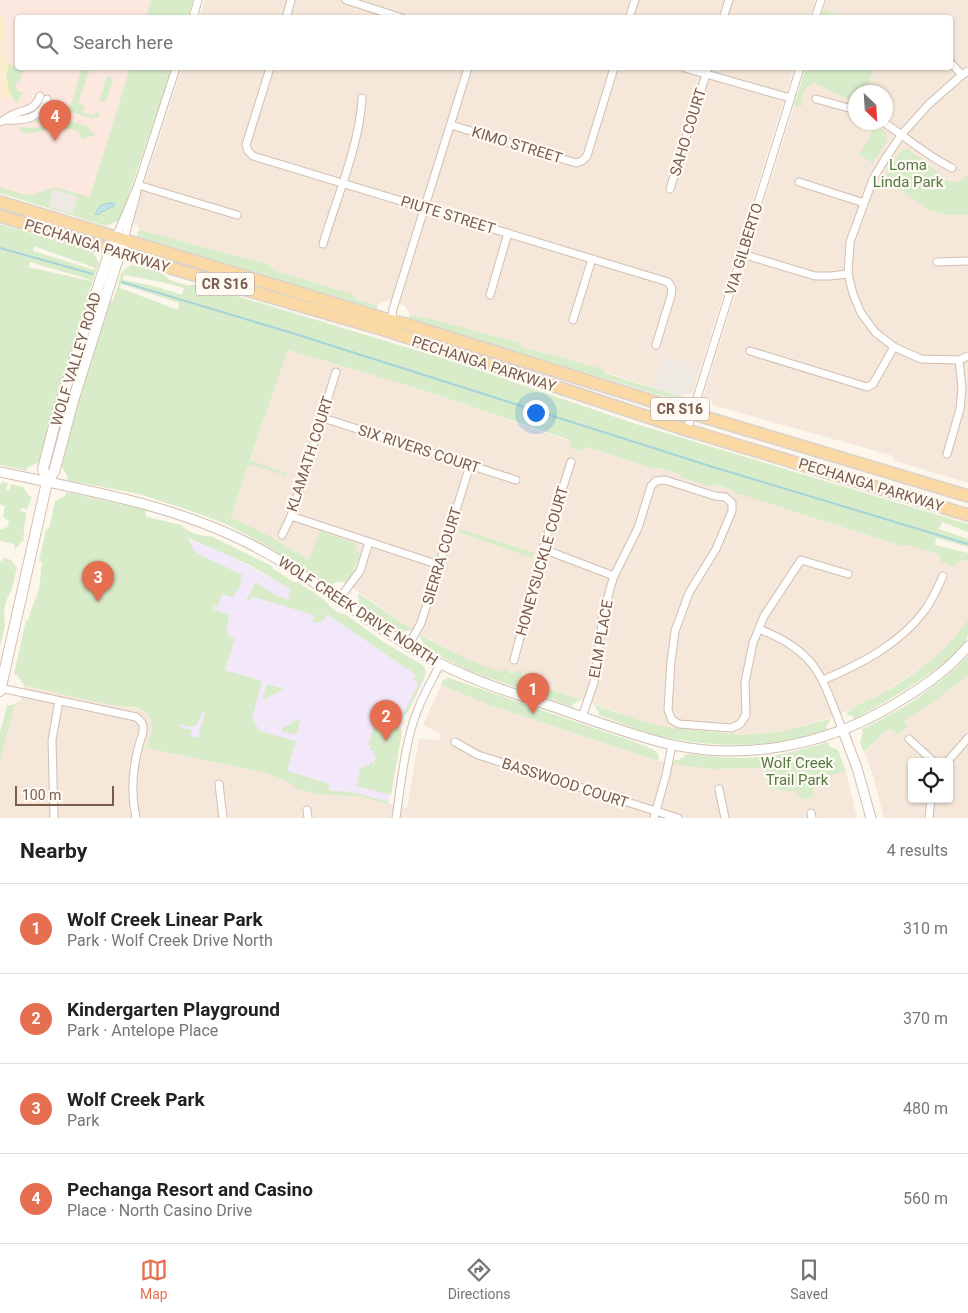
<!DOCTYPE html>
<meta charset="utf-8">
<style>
:root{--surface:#fff;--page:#f6f6f6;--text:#222;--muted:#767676;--line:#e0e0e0;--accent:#e76f51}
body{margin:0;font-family:Roboto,sans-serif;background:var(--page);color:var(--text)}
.controls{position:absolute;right:15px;bottom:15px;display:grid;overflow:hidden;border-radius:5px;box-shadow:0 1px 4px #0004}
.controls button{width:45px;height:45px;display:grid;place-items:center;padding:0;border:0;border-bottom:1px solid var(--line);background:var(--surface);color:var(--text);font:25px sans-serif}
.compass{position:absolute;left:848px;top:85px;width:45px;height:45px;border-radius:50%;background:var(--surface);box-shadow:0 1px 4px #0004;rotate:155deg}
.scale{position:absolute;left:15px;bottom:12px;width:99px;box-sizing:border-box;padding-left:5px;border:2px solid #7a5c4d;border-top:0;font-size:14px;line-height:18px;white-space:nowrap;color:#7a5c4d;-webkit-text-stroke:4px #fffaf3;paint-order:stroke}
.you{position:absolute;left:535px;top:412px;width:18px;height:18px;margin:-12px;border:4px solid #fff;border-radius:50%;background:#1a73e8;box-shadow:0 0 0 8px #1a73e833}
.badge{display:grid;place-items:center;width:32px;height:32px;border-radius:50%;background:var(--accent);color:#fff;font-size:16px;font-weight:700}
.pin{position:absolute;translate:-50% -41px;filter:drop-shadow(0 1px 2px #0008)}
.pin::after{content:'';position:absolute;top:26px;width:18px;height:15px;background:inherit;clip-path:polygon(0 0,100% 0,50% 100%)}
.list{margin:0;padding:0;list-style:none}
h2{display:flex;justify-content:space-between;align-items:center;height:65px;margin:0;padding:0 20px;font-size:21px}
h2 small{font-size:16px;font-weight:400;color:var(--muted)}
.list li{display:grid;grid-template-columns:32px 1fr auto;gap:15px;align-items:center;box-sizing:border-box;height:90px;padding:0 20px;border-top:1px solid var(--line)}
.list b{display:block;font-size:19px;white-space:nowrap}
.list p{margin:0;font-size:16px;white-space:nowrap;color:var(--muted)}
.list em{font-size:16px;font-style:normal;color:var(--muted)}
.icon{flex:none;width:28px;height:28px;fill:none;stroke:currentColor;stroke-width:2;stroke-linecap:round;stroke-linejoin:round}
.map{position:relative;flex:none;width:968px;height:818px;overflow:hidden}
.search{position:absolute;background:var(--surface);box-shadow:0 1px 4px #0004;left:15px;right:15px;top:15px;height:55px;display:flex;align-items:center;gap:12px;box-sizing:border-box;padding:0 18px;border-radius:5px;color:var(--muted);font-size:19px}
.sheet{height:425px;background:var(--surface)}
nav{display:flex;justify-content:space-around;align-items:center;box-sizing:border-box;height:70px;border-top:1px solid var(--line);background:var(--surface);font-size:14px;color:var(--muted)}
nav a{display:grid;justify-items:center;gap:2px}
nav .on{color:var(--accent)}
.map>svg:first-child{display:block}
</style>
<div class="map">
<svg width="968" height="818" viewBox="0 0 968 818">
<rect width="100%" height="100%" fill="#fdf6ec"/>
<!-- residential -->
<g fill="#f5e8da" fill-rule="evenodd">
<path d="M205 0H815L810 18H199Z"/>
<path d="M826 0H968V483L892 460 893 456 713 405 711 400 703 397 806 68H950V18L821 17ZM856 92H886V122H856Z"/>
<path d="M182 68H794L692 395 687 393 681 397 605 372 603 369 522 347 520 343 435 320 410 315 405 306 388 300 377 305 356 299 353 294 273 270 270 265 140 230 137 224 131 223Z"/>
<path d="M288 350 429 392 569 441 570 448 579 451 587 447 655 469 659 468 712 487 713 484 728 489 739 494 902 546 907 545 940 555 952 564 960 560 968 561V620L958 635 926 665 879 695 837 716 778 732 742 735 667 727 645 722 523 680V672H500L483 666 462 657 413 630 343 581 231 517Z"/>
<path d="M968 675V818H884L873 775 864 753 884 732 890 729 899 734 904 729V721L940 697ZM912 762H949V799H912Z"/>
<path d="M24 685 117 706 140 709 150 717 153 725 152 732 146 748 267 773 290 783 297 789 322 795 359 796 407 808 419 739 440 740 441 734 423 725 441 685 489 705 658 761 711 769 765 768 767 788 796 792 802 800 813 797 815 780 846 771 857 818H0V761L14 708 20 701Z"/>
</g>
<!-- commercial -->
<path fill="#fde8e0" d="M0 0H156L150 17 18 18V68H133L86 220 0 193Z"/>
<!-- industrial -->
<g fill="#efe9e4">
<path d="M53 189 78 197 72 214 48 206Z"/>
<path d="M666 358 698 367 689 394 685 393 681 397 653 388 662 360Z"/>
</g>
<!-- education -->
<path fill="#f3e8fa" d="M179 536 222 552 285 585 424 680 408 712 404 715 400 726V731L382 793 390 794 388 804 359 796 322 795 297 789 290 783 267 773 146 748 152 732 153 725 147 713 139 708Z"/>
<!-- green -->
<g fill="#d8ecc9" fill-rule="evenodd">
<path d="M151 0H193L188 17H146Z"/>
<path d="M824 9 842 16V17H821Z"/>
<path d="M8 64H10L18 68H24L19 84 16 83V88L19 92H24L16 104 9 92 6 73 8 70Z"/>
<path d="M82 68H90L78 104 85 106 83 112 94 116 96 111 100 114 99 118 94 117 93 119 68 111 69 106 73 101H72Z"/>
<path d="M130 68H172L120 220 106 226 0 193V187L22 194 31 195 55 187 90 197ZM53 189 78 197 72 214 48 206Z"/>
<path d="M806 68H864L873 70 865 92H856L855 101 841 96 815 83C804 86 799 95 803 105L799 107 794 105Z"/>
<path d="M107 76 112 78 113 80 107 99 103 102 99 101Z"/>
<path d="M52 100 59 102C55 115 48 123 33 123L46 113Z"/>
<path d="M63 119 90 127V130L96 135 82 139 79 132 57 125C46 130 34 135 21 132L19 129 20 127 38 128Z"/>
<path d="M875 127 886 131 887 141 873 163 859 155Z"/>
<path d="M908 149 947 180C957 184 961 181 968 175V215H949L929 210 904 192 882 182 901 150Z"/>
<path d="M0 224 93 252 99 263 89 292 92 293 40 464 37 463 27 468V471L0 465ZM34 246 95 268V270L33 251ZM30 262 91 280H92L91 281 28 267Z"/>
<path d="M140 230 270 265 273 270 353 294 356 299 377 305V309L138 237 137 232Z"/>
<path d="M132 265 162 273 170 280 186 285H201L455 362 633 423 968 524V532L942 522 939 529 968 539V547L936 538 935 545 968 553V561L960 560 954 567 947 562H940V555L907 545 902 546 739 494 737 495C732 488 722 487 713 484L712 487 681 477V475L659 468 655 469 587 447 579 451 570 448 569 440 429 392 288 350 250 460 287 473 286 476 249 464 231 517 269 536 309 560 320 531 357 544 355 547 358 552 361 551 352 574 345 583 342 581 334 583 331 586 269 547 228 525 197 513 139 494 67 480 68 477 62 467H60L82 386 110 301H113L122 271ZM124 275 161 282 184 288 182 295 154 286 123 280ZM121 284 179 303 178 310 120 288Z"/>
<path d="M410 315 435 320 520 343 522 347 603 369 605 373 681 397 679 401 408 319Z"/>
<path d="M2 482 8 483 6 490 9 491 11 484 23 487 29 496 32 497 27 509 21 508 20 511 27 513C24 523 24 532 23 542H21L15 550 14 544 0 541V529H3V527L7 528 9 521 3 517 5 506 1 505 0 502V485Z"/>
<path d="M66 492 146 510 145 514 147 517 181 525C187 532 202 537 211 536L272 566 273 569 294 582H298C307 589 318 594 325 601 331 607 336 614 345 614L385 643 424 666 426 673 408 712 401 718 419 683 413 680 416 675 327 614 325 619 316 623 312 622 314 615 254 597 245 602 256 582 275 595 289 600 291 596 288 595 290 589 248 564 188 538 193 549 198 554 243 575 240 582 242 583 233 597 222 594 218 607 214 606 213 609 228 614 229 617 226 632 229 633 228 636 235 638 225 670 262 681 252 718 260 731 296 741 287 771 330 784 328 790 356 793 389 802 388 804 359 796 322 795 297 789 290 783 267 773 146 748C151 736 157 724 146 713 138 705 127 708 117 706 86 701 55 692 24 685L17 675 14 674 26 620 28 621 32 607 39 590 42 562 39 561 46 529H49L55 501 65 496ZM202 712 205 713 198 738 190 736 192 730 179 727 180 724 191 727 197 725Z"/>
<path d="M460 529 534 553 532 558 459 532Z"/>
<path d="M3 558 12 560V562L17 567 12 589 6 601 4 611 5 625 0 647V561H2Z"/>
<path d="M358 593 413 630 404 631 402 634 356 603 359 600Z"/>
<path d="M968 620C968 625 968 631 968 635 963 659 876 708 854 719L852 716 846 714C852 706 869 701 879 695 914 676 945 653 968 620Z"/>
<path d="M419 634C446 649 472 662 500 672L504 669 511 673 522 670 523 680 581 700 573 704 572 707 469 671 422 647 424 644Z"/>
<path d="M968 656V675L940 697 904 721 907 727 898 734 890 729 884 732 864 752 860 742 863 732 862 729C901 711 938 687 968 656Z"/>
<path d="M449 678 643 745 656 751 659 757 658 761 489 705 441 685 443 680Z"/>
<path d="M267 684 284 689 265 699 263 696Z"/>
<path d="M20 701 14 708 0 761V733L7 705H12Z"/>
<path d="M594 705 645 722 667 727 742 735 778 732 830 719 831 720 826 726 828 730C774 748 715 749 660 736 639 731 619 722 598 715L599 713Z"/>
<path d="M301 718 296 735 283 732 281 729Z"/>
<path d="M382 721 400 726 402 732 391 795 356 786 361 767 365 768 366 765 369 766 370 762 374 763 376 756 373 754 374 751 370 750 371 746 368 745 374 725Z"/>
<path d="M828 742 829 746 838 750 846 771 815 780 813 797 802 800 796 792 767 788 765 768 711 769 673 764 674 760H678L684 757 685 754C703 755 721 758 740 758 770 758 799 751 828 742Z"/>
</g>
<!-- sand -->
<path fill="#fcefc7" d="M0 14 4 21 6 32 0 48C4 57 13 63 6 73L9 92 12 98H3C0 71 0 42 0 14Z"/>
<!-- water -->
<path fill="#bfe3e8" stroke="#a5d3da" d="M108 203H115L113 207H109L110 208 102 212 101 211 99 215 95 214 100 206Z"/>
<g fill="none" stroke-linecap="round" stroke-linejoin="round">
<!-- stream -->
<g stroke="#a5d3da" stroke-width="2">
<path d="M0 248 93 274"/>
<path d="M122 282 292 333 713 467 968 544"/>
</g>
<!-- minor casing -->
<g stroke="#d1beb0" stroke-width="9">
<g id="minor">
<path d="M346 0 402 18"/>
<path d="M193 18 198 0"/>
<path d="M286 18 291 0"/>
<path d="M629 18 635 0"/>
<path d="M723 18 729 0"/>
<path d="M815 18 821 0"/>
<path d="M950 62 962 75"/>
<path d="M270 68 246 145 248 151 253 156 668 282 672 288 671 296 656 345"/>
<path d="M685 68 790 98"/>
<path d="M968 71 962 75 929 104 902 134 885 159 873 179 850 242 848 274 853 294 861 313 875 332 894 347 921 359 959 360 968 356"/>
<path d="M816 99 856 110"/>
<path d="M5 120C24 121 41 119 47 99"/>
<path d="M0 122C5 120 9 116 14 114 26 109 35 110 40 96"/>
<path d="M883 122C906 137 927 156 952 168"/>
<path d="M451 125 576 163 582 161 587 156 614 68"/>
<path d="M799 182 864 203"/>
<path d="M138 185 237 215"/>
<path d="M670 189 708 68"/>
<path d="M116 237 138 185 176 68"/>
<path d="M124 239 137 192"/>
<path d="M323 244C336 200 360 144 362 98"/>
<path d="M742 254 815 276H830L848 274"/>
<path d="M937 262 968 261"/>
<path d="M490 295 508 233"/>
<path d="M573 320 592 259"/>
<path d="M391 324 393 309 468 68"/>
<path d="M750 351 867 387 873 384 894 347"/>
<path d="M323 418 516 480"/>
<path d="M687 430 800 68"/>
<path d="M947 454 960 409 962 388 959 360"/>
<path d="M291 516 439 565"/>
<path d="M282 535 291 516 336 372"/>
<path d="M543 549 614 576"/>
<path d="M339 599 360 571 369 542"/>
<path d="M759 629C818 652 821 676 843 731"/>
<path d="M408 646 421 623 470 465"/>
<path d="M514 660 543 549 571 462"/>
<path d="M823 680C861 664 900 644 925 610 932 600 938 587 943 576"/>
<path d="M0 688 136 717C141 721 144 724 143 730 143 736 139 742 138 749 132 772 131 795 136 818"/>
<path d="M582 717 594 682 603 617 610 589 614 576 638 528 651 486 656 481 665 480 715 496 725 497 732 503V511L716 549 689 593 675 631 671 662 668 710 672 720 679 724 731 728 740 724 746 715 745 682 753 643 764 616 801 560 848 574"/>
<path d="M909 739 934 762"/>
<path d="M455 742 478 755 678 818"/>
<path d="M947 762 968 738"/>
<path d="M219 784 223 818"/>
<path d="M719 789 725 818"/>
<path d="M307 810 308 818"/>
<path d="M811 813 812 818"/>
<path d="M54 818 52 740 59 701"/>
<path d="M396 818C401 784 405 740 418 709 424 693 433 679 440 664"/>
<path d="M654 818 666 775 672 745"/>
<path d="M929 818 931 799"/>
</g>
</g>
<!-- tertiary casing -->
<g stroke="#d1beb0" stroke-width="11">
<g id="tertiary">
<path d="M0 472C84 490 172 504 250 544 311 575 364 621 424 655 466 679 512 693 557 708 594 721 631 735 668 744 744 761 822 746 888 708 917 691 947 672 968 646"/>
<path d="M843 731 857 768 871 818"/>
</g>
</g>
<!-- secondary casing -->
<g stroke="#d6c0b0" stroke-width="12">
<g id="secondary">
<path d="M47 482 43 469 58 411 107 260 116 237"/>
<path d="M0 691 47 482 54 472 73 401 124 239"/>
</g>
</g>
<!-- primary casing -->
<g stroke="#dad1cd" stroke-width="14">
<g id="primary">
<path d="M0 202 392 321 402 323 681 410 968 496"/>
<path d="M0 216 181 271 388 331 687 430 968 515"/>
</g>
</g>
<!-- minor -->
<use href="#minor" stroke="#fff" stroke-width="7"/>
<!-- tertiary -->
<use href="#tertiary" stroke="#fff" stroke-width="9"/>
<!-- secondary -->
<use href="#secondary" stroke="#fff" stroke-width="10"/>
<!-- primary -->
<use href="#primary" stroke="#fbd9a5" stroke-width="11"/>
</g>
<g text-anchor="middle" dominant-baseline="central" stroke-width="4.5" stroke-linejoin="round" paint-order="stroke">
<!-- shield labels -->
<g fill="#fffaf3" stroke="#a28b7f" stroke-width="1">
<rect x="196" y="272.5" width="58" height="23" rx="4"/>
<rect x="651" y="397.5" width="58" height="23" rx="4"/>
</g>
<g font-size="14" font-weight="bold" fill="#7a5c4d">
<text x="225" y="284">CR S16</text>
<text x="680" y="409">CR S16</text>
</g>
<!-- street labels -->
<g font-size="15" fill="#7a5c4d" stroke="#fffaf3">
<text transform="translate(688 132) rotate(-73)">SAHO COURT</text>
<text transform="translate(517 145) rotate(17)">KIMO STREET</text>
<text transform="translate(448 215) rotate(17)">PIUTE STREET</text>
<text transform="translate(97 246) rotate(17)">PECHANGA PARKWAY</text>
<text transform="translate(744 249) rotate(-73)">VIA GILBERTO</text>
<text transform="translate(76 359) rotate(-73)">WOLF VALLEY ROAD</text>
<text transform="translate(484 364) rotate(18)">PECHANGA PARKWAY</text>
<text transform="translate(419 449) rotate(18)">SIX RIVERS COURT</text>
<text transform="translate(310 454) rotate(-72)">KLAMATH COURT</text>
<text transform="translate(871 485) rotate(17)">PECHANGA PARKWAY</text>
<text transform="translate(442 556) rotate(-73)">SIERRA COURT</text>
<text transform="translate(542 561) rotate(-74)">HONEYSUCKLE COURT</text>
<text transform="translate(358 611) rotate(33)">WOLF CREEK DRIVE NORTH</text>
<text transform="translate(601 639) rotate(-80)">ELM PLACE</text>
<text transform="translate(565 783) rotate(18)">BASSWOOD COURT</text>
</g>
<!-- park labels -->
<g font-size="15" fill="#537a41" stroke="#fffaf3">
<text x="908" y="165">Loma<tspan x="908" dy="17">Linda Park</tspan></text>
<text x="797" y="763">Wolf Creek<tspan x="797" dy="17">Trail Park</tspan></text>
</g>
</g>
</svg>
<div class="controls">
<button><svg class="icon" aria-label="locate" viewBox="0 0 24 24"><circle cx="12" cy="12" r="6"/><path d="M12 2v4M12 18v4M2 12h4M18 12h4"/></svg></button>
</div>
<svg class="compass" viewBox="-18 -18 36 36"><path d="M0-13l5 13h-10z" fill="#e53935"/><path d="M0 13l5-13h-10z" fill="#767676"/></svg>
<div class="scale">100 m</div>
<div class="you"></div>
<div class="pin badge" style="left:533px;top:714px">1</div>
<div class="pin badge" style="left:386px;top:741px">2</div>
<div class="pin badge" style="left:98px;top:602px">3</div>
<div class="pin badge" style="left:55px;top:141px">4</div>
<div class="search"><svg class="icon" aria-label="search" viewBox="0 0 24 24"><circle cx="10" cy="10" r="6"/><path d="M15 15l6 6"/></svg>Search here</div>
</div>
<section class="sheet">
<h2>Nearby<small>4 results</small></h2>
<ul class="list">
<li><span class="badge">1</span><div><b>Wolf Creek Linear Park</b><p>Park · Wolf Creek Drive North</p></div><em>310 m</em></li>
<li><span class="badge">2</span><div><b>Kindergarten Playground</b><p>Park · Antelope Place</p></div><em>370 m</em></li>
<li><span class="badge">3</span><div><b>Wolf Creek Park</b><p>Park</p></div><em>480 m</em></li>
<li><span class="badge">4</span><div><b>Pechanga Resort and Casino</b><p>Place · North Casino Drive</p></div><em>560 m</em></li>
</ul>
</section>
<nav>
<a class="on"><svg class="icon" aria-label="map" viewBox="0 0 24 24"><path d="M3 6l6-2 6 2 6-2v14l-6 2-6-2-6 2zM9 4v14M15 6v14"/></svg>Map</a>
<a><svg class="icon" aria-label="directions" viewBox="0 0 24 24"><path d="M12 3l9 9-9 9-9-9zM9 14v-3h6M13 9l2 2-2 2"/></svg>Directions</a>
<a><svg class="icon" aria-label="saved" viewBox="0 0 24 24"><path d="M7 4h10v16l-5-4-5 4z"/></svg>Saved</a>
</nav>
